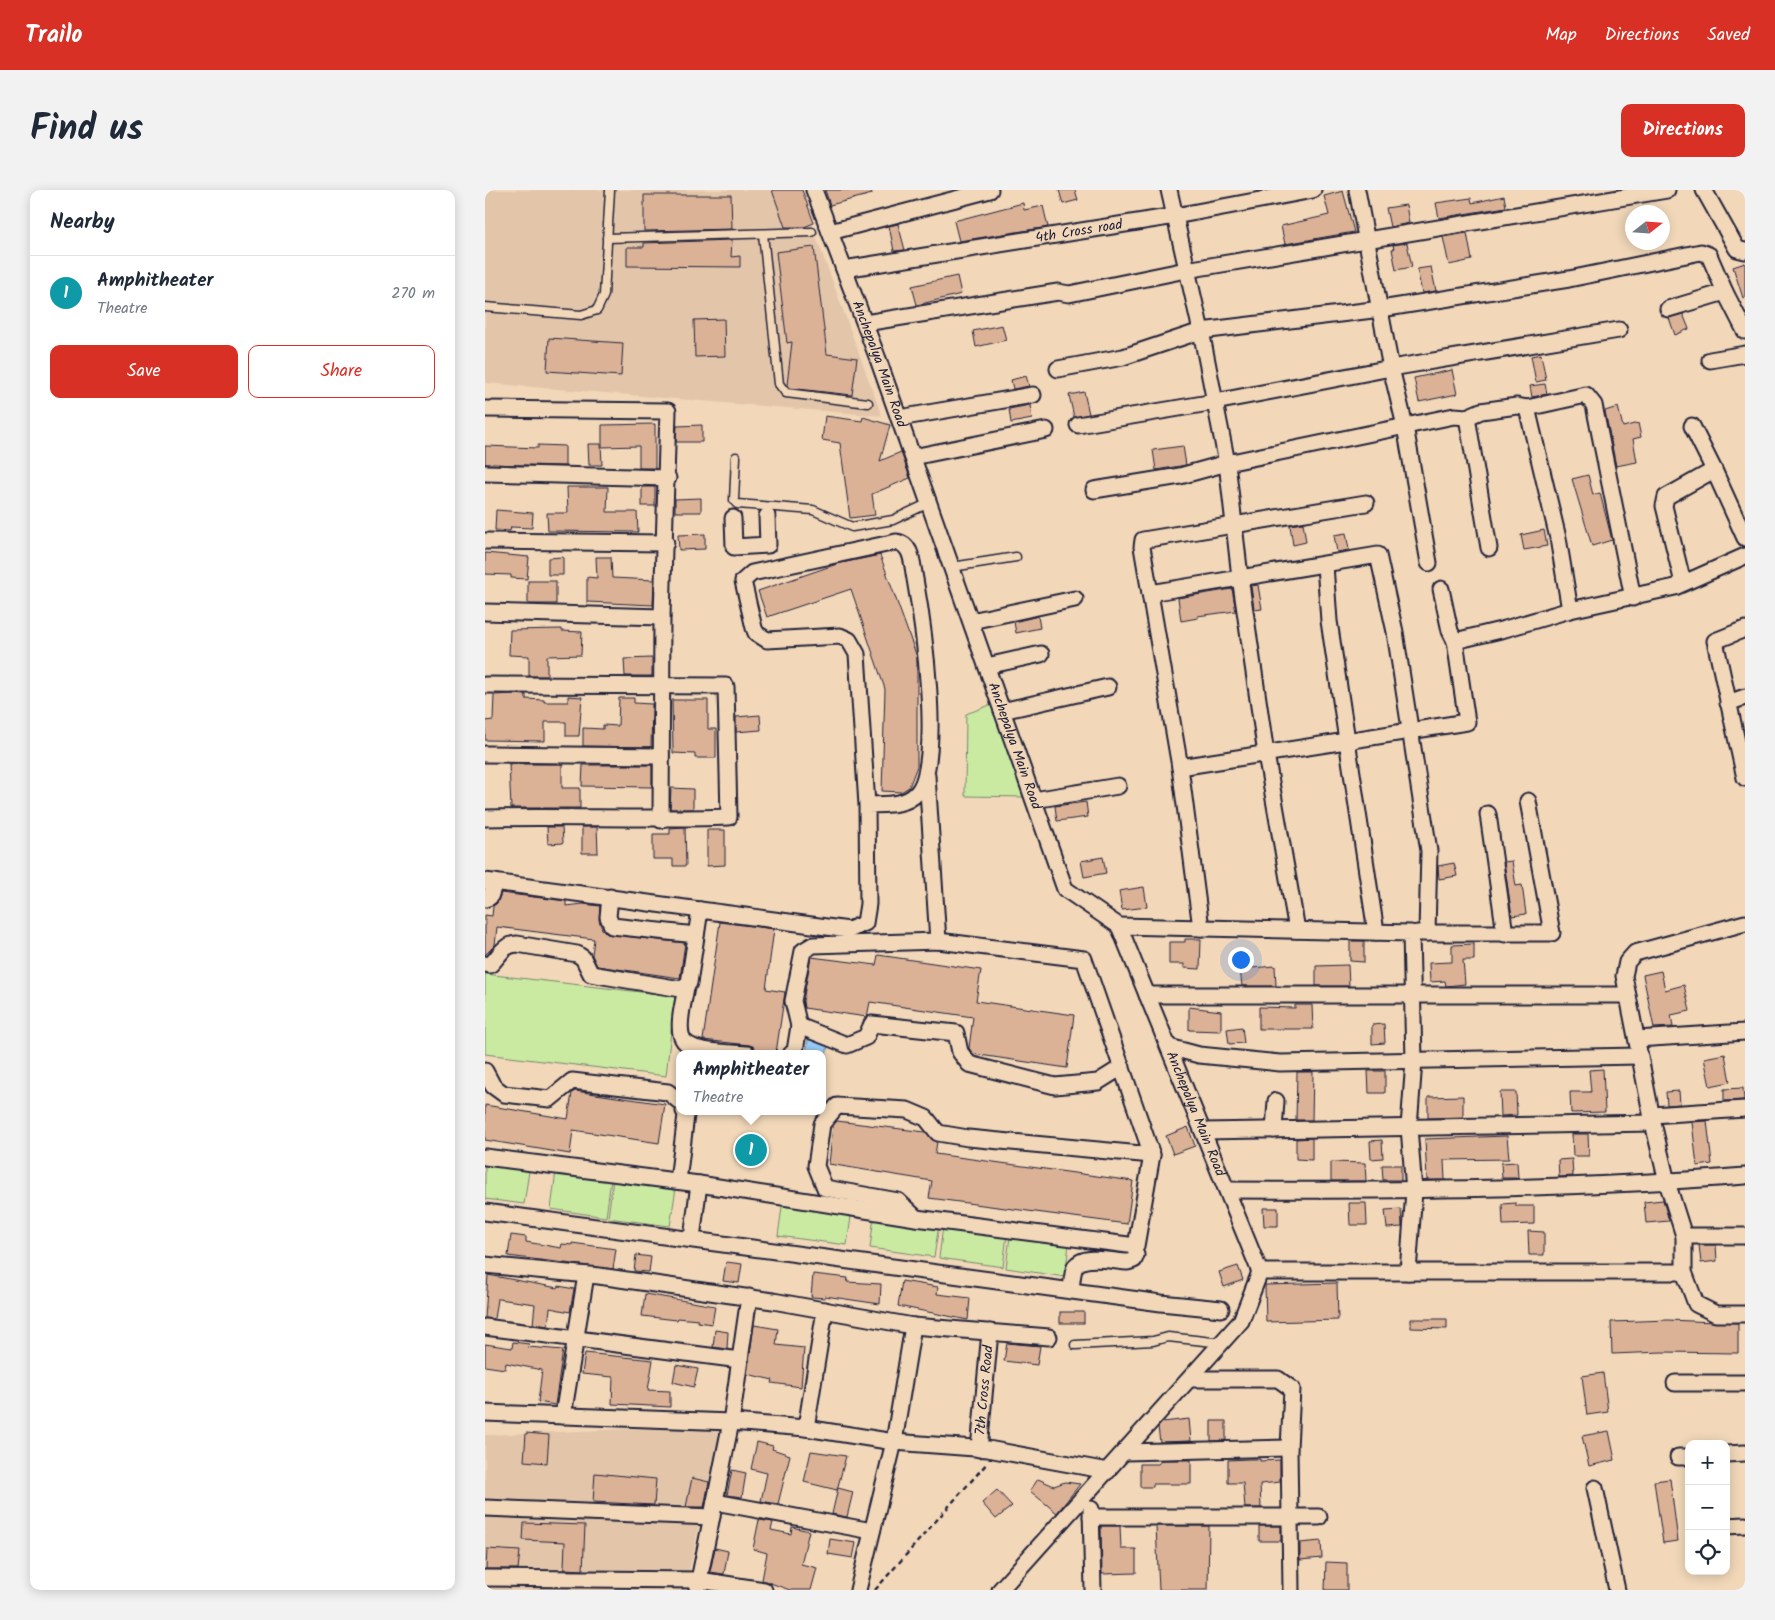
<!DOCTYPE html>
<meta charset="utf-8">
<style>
:root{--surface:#fff;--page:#f2f2f3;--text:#1f2937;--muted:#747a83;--line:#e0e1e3;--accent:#d93025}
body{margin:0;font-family:Kalam,sans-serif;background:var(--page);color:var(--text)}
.controls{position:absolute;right:15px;bottom:15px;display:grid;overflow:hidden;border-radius:10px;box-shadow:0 2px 12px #0003}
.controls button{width:45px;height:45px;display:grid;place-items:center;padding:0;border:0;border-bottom:1px solid var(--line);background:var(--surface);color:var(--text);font:25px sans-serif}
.compass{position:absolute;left:1140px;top:15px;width:45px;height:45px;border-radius:50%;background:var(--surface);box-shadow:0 2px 12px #0003;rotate:73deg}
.you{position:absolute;left:755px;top:769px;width:18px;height:18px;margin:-12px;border:4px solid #fff;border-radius:50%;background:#1a73e8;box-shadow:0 0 0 8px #1a73e833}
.badge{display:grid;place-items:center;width:32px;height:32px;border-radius:50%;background:var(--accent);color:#fff;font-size:16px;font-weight:700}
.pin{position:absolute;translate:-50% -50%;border:2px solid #fff;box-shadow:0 1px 5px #0006}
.popup{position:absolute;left:191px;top:860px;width:150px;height:65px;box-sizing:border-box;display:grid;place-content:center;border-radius:10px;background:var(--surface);filter:drop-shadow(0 1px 4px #0005);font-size:16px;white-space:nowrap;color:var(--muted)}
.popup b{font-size:19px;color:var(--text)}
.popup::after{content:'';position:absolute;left:50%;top:100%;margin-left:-10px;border:10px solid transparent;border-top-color:var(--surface)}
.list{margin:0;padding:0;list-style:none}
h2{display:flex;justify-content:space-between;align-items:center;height:65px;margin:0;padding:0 20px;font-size:21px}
h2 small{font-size:16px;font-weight:400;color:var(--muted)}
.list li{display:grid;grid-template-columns:32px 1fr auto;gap:15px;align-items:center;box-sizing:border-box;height:75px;padding:0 20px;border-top:1px solid var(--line)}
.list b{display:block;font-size:19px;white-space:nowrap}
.list p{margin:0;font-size:16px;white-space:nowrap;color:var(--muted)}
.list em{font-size:16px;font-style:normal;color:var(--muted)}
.actions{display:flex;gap:10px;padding:15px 20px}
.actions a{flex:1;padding:11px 0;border:1px solid var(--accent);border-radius:10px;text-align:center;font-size:18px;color:var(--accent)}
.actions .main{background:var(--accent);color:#fff}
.icon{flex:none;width:28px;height:28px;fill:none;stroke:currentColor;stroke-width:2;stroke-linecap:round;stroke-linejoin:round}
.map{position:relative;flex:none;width:1260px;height:1400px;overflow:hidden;border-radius:10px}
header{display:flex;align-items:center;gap:30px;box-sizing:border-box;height:70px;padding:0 25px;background:var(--accent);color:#fff}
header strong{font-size:24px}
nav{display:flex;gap:28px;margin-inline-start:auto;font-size:18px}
.intro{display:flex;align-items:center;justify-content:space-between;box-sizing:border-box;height:120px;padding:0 30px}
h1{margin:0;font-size:35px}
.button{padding:12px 22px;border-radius:10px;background:var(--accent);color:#fff;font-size:18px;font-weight:700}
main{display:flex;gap:30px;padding:0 30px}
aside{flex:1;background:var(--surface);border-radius:10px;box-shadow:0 2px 12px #0003}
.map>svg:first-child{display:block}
</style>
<header>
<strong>Trailo</strong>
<nav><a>Map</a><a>Directions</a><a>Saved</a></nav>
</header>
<div class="intro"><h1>Find us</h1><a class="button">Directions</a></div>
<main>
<aside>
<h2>Nearby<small></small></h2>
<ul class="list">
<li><span class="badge" style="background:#0f9aa8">1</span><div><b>Amphitheater</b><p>Theatre</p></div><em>270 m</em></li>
</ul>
<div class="actions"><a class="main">Save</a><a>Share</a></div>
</aside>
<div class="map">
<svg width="1260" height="1400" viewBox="0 0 1260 1400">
<rect width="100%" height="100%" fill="#f2d8b9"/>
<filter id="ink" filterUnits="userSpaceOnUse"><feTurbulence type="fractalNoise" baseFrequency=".02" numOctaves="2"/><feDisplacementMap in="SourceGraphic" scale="10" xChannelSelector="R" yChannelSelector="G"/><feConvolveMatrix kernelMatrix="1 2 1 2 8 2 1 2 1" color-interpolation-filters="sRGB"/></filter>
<g filter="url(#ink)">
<!-- built -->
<g fill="#e3c6aa">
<path d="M0 0H314L397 226 0 193Z"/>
<path d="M236 1235 200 1400H0V1245Z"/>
</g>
<!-- green -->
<g fill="#caeaa2" stroke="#76866e">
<path d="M508 514 541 607 480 606 481 524Z"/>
<path d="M0 784 190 806 181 886 0 864Z"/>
<path d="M0 975 44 981 39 1014 0 1009Z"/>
<path d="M71 981 126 989 121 1027 66 1019Z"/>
<path d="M128 989 191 998 185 1036 123 1028Z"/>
<path d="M298 1010 367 1020 362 1055 293 1046Z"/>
<path d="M389 1026 454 1035 449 1067 385 1058Z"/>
<path d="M458 1036 522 1045 518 1077 454 1068Z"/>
<path d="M525 1046 584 1054 580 1087 521 1078Z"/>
</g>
<!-- water -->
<path fill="#9ccff9" stroke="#6b8aad" d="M323 850 343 853 337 899V864H321Z"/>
<!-- building -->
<g fill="#dcb297" stroke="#22223b">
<path d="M287 0H317L329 33 319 37H300Z"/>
<path d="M340 0H386L387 4 345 15Z"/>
<path d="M574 0H590L593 10 578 14Z"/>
<path d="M858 1 869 42 800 54 796 36 844 25 839 6Z"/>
<path d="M159 5H246L247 39 159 41Z"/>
<path d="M1019 6 1021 17 954 28 951 13 986 8 987 13Z"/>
<path d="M538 13 539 20 558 16 563 37 474 51 469 31Z"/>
<path d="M921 15 924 33 905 37 901 18Z"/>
<path d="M413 34 420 60 409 61 404 36Z"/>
<path d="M982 43 987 70 964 75 958 47Z"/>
<path d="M247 50 246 67 255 66V77L142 76V57H159V53Z"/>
<path d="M922 53 927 77 911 80 907 59H909L908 55Z"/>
<path d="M329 57 342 164 372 168 367 205 304 198 302 195 307 152 302 153 291 62Z"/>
<path d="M1260 73V107L1258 108 1248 77Z"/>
<path d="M946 77 951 101 937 103 932 79Z"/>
<path d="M472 86 476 104 432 115 427 96Z"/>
<path d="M1198 124 1204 139 1190 145 1184 128Z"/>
<path d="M239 129 240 166 210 167 209 130Z"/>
<path d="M517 135 521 150 491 157 488 141Z"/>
<path d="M64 148 138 153 136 186 62 181Z"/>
<path d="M1056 164 1061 190 1051 192 1046 166Z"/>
<path d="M967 180 972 204 934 212 929 188Z"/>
<path d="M541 186 544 196 528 199 526 190Z"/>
<path d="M1060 194 1062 204 1047 207 1045 196Z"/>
<path d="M599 202 604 224 589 227 584 205Z"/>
<path d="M545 215 547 229 526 233 524 219Z"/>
<path d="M1133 217 1138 237 1153 233 1156 247 1148 249 1152 272 1131 276 1120 221Z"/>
<path d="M340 226 377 231 378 227 405 235 395 271 416 262 425 288 387 304 390 325 365 328 355 253 337 250Z"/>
<path d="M170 234V278H154V256L117 257V235Z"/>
<path d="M217 235V252H191L192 236Z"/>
<path d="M103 254H116L117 275H104Z"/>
<path d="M53 255 80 256V276L0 274V256L53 258Z"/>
<path d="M698 256 701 275 671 280 668 260Z"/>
<path d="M1103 285 1108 305 1115 303 1127 350 1107 356 1087 289Z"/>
<path d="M82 297H123L122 322H152L153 342 63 341 62 323H83Z"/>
<rect x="157" y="297" width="13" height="19"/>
<path d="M216 308V322H190V309Z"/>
<path d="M11 320 48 323 47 338 26 337 25 341 10 340Z"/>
<path d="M818 333 821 352 808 355 805 335Z"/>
<path d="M1059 340 1062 356 1039 360 1036 345Z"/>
<path d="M861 343 864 360 852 362 849 345Z"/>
<path d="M220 344V359L194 360 193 345Z"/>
<path d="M0 363 44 367 42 389 26 388V385L0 384Z"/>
<path d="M395 365 432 467V576L424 597 416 602 397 601 400 499 366 399 282 427 273 401 352 374Z"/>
<path d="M78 367V385H63V368Z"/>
<path d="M111 367H126L127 388 169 390 168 415 102 412V387L112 388Z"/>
<rect x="43" y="391" width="28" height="23"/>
<path d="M773 395 777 419 769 420 766 396Z"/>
<path d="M747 399 751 421 712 426 713 428 696 431 693 408Z"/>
<path d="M553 426 555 438 531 443 529 432Z"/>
<path d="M77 439V441L97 442 96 465 62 466V486H44V466L24 465 25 440Z"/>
<path d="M167 468V486H140L139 469Z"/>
<path d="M28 504 41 505V509L59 510V512H83V506L97 507 94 546H81V532H60V551L0 550V531L8 530 9 505Z"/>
<path d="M134 508H149V513L167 514 166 557 98 556V538L118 539V535L133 536Z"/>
<path d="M187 510H223V539H231V568H210V564L188 563Z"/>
<path d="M275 525 276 540 251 542V527Z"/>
<path d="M24 574H77V598H95V618H26Z"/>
<path d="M98 575H167V597L97 596Z"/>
<path d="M186 598 208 599V619H185Z"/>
<path d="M601 612 603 627 572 631 570 616Z"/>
<path d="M62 637H77L78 653 63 654Z"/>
<path d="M97 637H112L113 663H97Z"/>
<path d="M200 637 201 676H188V669H168V644H185V638Z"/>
<path d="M222 640H240V675L222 676Z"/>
<path d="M618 667 621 683 599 687 596 671Z"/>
<path d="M1027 671 1031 696 1037 695 1041 724 1027 726 1019 672Z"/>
<path d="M969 673 972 686 954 689 953 676Z"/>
<path d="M659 697 662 717 637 720 634 701Z"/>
<path d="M16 703 81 711V716L98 714 115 716 114 730 117 739 122 744 200 753 195 788 112 776 107 765 109 749 12 737 10 755 0 765V725L7 726 8 716 12 713Z"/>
<path d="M235 732 289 739 281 799 300 802 291 863 271 860 264 855 218 850Z"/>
<path d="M700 749H716L715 779 699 778V774H684V752H700Z"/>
<path d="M865 751H879V772L865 771Z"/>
<path d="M989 754V770H978L980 794 961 796 960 791 945 792 944 773 967 772V755Z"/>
<path d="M393 765 496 780 491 811 589 825 582 878 488 864 484 858 488 827 385 812 382 827 319 818 318 811 326 767 391 775Z"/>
<path d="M863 775 864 796H831V776Z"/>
<path d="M790 776 791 796H757L755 779Z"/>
<path d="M1176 781 1180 800 1199 795 1205 821 1186 825 1188 837 1169 838 1158 785Z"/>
<path d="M810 815H827L828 839H774V817L810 818Z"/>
<path d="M704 817 736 821V841L704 840Z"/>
<path d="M899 834 900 853 887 854V835Z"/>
<path d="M757 837 759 853 744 854 742 839Z"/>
<path d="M1240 864 1245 892 1225 896 1219 868Z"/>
<path d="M1118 879 1120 922 1086 923 1085 902H1106L1104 880Z"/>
<path d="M883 881H900V903H884Z"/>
<path d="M812 882H828L827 930H811Z"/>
<path d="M1258 898 1259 910 1239 911V899Z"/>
<path d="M90 901 180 914 174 953 88 940 85 964 0 950V915L83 929 87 903Z"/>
<path d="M1194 901 1195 914 1182 915 1181 902Z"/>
<path d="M1015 902H1031L1032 925 1016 926Z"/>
<path d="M978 906V927L943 928V907Z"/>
<path d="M352 931 440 942 452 952 450 964 648 991 642 1034 444 1008 447 991 344 974 348 936Z"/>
<path d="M1222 931 1227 974 1212 976 1207 932Z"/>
<path d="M703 937 710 956 688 964 681 946Z"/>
<path d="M1087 944H1103L1104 966H1088Z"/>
<path d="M1022 946 1024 969 959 970 960 990H942L940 949Z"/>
<path d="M827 948V970L811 969V949Z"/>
<path d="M897 950 898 968 886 969 885 951Z"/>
<path d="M1087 969 1088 986 1074 987 1073 970Z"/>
<path d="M846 972 880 973 881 991H846Z"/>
<path d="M1032 972 1033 988H1017L1016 973Z"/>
<path d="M897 975H916V990H898Z"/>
<path d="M1178 1010 1184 1031 1161 1033 1159 1012Z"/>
<path d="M864 1013H881L882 1035H865Z"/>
<path d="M1031 1013V1016H1049V1034L1018 1035 1017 1014Z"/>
<path d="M778 1018H793V1036H779Z"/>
<path d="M916 1019 917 1037 902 1038 900 1020Z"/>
<path d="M1043 1041 1059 1042V1065H1044Z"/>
<path d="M26 1045 41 1047V1052L76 1058 77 1054 87 1055V1053L131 1059 128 1079 23 1066Z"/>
<path d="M1214 1055H1231L1232 1071 1216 1073Z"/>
<path d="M151 1065 166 1067 164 1082 149 1081Z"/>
<path d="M241 1072 257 1074 254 1093 238 1091Z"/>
<path d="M753 1076 758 1090 739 1097 734 1082Z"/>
<path d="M328 1084 363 1088 362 1092 396 1094 395 1114 340 1106V1108L326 1107Z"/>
<path d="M3 1085 73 1098 74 1096 89 1099 85 1122 65 1118 63 1136 48 1134 50 1114 14 1109H12L9 1129 0 1128Z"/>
<path d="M417 1091 453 1097 452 1104 485 1108 483 1130 413 1116Z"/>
<path d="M852 1093 853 1130 781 1132 780 1095Z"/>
<path d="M160 1104 230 1116 227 1134 213 1132V1130L193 1128 192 1130 157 1126Z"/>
<rect x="575" y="1122" width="24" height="11"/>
<path d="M926 1129H962V1139L926 1138Z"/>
<path d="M1183 1130 1253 1133V1163L1177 1162 1127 1164 1126 1132Z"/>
<path d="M269 1135 293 1139 291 1155 319 1158 316 1197 287 1193 288 1190 262 1184Z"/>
<path d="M230 1140 243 1142 242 1159 228 1157Z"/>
<path d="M28 1152 44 1154 43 1157 78 1160 70 1215 53 1212 57 1180 21 1173 20 1179 0 1176V1154L27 1158Z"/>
<path d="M522 1153 555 1156 552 1175 519 1171Z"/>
<path d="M100 1163 168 1170 163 1200 185 1201V1217L127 1214 128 1187 97 1184Z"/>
<path d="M191 1175 213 1179 209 1197 188 1192Z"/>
<path d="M1118 1183 1123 1222 1102 1225 1097 1186Z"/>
<path d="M704 1229 706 1251 675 1252 673 1237 678 1232Z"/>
<path d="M726 1231H741V1250L726 1251Z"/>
<path d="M1124 1241 1130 1270 1104 1276 1097 1246Z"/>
<path d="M41 1243 64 1245 62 1273 39 1271Z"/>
<path d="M272 1252 288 1256 287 1259 305 1265 293 1314 276 1311 282 1283 266 1279Z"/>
<path d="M326 1261 361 1266 352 1300 319 1292Z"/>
<path d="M764 1269H775V1271L795 1270V1292L775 1294 776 1318H760L758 1293H743V1270Z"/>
<path d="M677 1270H706V1294H668V1297H655V1274H673Z"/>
<path d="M247 1280 261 1283 257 1307 242 1305Z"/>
<path d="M110 1283 171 1289 169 1315 108 1312Z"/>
<path d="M207 1288 224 1292 219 1317H201Z"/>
<path d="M553 1289 569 1296 580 1292 595 1294 572 1323 545 1301Z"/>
<path d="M1185 1289 1193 1351 1178 1353 1169 1291Z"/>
<path d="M353 1298 368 1302 362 1327 347 1324Z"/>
<path d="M512 1300 527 1316 511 1329 497 1313Z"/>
<path d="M274 1330 288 1332 286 1340 306 1344 307 1337 324 1341 316 1374 332 1378 326 1400H305L277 1390 282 1363 268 1359Z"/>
<path d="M39 1333 100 1335 98 1380 79 1379 80 1352 38 1350Z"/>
<path d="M616 1336H635L636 1359H651V1383L617 1384Z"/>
<path d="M671 1336H724L723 1400H674Z"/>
<rect x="774" y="1336" width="22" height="15"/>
<path d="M345 1349 371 1353 368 1368 343 1364Z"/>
<path d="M836 1351 837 1368 815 1370V1353Z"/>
<path d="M230 1358 243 1361 239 1384 225 1382Z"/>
<path d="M2 1359 35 1361 33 1379H1Z"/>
<path d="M841 1372 862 1373V1400H840Z"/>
</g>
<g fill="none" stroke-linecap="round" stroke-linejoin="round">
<!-- lane casing -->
<g stroke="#22223b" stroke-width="11">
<g id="lane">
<path d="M278 44 294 194 301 203 383 213"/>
<path d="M122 48 327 42"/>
<path d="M0 117 96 125 112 120 119 105 125 0"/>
<path d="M251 267 249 310 252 314 328 320 367 337 408 330 444 313"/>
<path d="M467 377 531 367"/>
<path d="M590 1155 668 1151 683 1147 737 1153"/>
</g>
</g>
<!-- street casing -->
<g stroke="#22223b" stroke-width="19">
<g id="street">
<path id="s1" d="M329 0 393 169 580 699 634 736 775 1082"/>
<path d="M684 0 716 141 742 273 755 387 781 564 812 740"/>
<path d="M872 0 906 178 920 236 944 373"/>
<path d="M1219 0 1252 59 1260 61"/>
<path d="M345 42 505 0"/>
<path id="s2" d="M359 79 690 26 828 0"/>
<path d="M1183 119 1240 102 1260 141"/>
<path d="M380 133 573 102 584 104 701 80 1182 0"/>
<path d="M1225 170 1260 164"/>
<path d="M573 179 638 167 716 141 896 119 1084 89 1216 62 1224 65 1240 102"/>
<path d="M1042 218 1073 348 1085 420"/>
<path d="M0 219 183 221 177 427 176 630"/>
<path d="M982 227 1004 358"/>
<path d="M414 228 548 205"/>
<path d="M593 235 730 212 906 178 1134 140"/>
<path d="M1207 236 1229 280"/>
<path d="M428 267 561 240"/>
<path d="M0 283 183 288"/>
<path d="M609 300 695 286 742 273 969 226 982 227 996 221 1032 216 1042 218 1101 205 1109 215 1148 408"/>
<path d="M248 328 249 357 283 355 282 326"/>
<path d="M0 351 181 353"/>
<path d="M840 375 844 431 891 742"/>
<path d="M1198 393 1179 316 1181 307 1229 280 1260 348"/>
<path d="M956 399 965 441 970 451"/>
<path d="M665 403 893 365 910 442 944 661 942 743"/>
<path d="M0 422 177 427"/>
<path d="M486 431 590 409"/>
<path d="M1260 439 1230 451 1260 588"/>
<path d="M502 476 556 464"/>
<path d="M0 495 241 496 244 627C163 630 81 626 0 628"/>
<path d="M1243 513 1260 507"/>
<path d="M517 521 623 497"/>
<path d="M0 564 176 566"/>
<path d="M695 577 657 357 658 350 881 313"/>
<path d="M442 586 453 751"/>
<path d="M549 610 633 596"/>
<path d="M1003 624 1020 744"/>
<path d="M0 691 364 740 380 733 383 714 382 615C399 614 419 617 432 603 459 574 437 428 430 389 427 375 428 354 411 352L267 383 258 391 269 438 271 443 282 450 355 446 364 450 372 464 382 615"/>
<path d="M125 707 123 727 127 736 211 745"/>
<path d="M0 709 5 707 10 692"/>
<path d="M1260 733 1150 763 1142 772 1139 786 1168 933 1182 992 1199 1046V1082L1211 1114 1231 1124H1260"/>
<path d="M634 736 926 743 929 871 924 937 929 1001 923 1082"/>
<path d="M716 738 695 577 982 532 970 451 1020 439 1085 420 1190 397 1260 366"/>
<path d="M932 743H1067L1043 611"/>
<path d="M0 774 5 775C15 766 17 755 32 754L92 764 98 768 106 784 196 799 204 793 215 720"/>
<path d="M201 797C199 811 193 830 196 844 199 865 246 862 263 864"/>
<path d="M662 805H1143"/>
<path d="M1152 849 1260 842"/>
<path d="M684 857 714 865 795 873 1155 866"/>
<path d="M306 864 310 861 314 836"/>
<path d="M0 881 8 896 19 904 65 909 87 891 183 902 195 912"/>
<path d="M1167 925 1260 919"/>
<path d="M789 940 791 911"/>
<path d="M718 941 1168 933"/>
<path d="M0 967 214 994 431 1028 651 1056 667 965 599 769 453 751 328 755 318 761 308 811 314 836 362 855 381 847 387 834 471 843 475 862 484 874 570 896 613 892 637 877"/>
<path d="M193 991 201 925 199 921"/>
<path d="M743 1000C916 1001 1088 999 1260 986"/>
<path d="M0 1022 676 1113 736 1119"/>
<path d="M431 1028 413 1011 340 998 331 976 337 934 352 916 422 920 441 928 453 943 483 948 667 965"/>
<path d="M1199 1046H1260"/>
<path d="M207 1048 214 994"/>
<path d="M0 1075 114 1086 288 1111 428 1136 564 1147"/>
<path d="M775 1082H1199"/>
<path d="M586 1100C587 1093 587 1083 590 1077 598 1063 630 1072 643 1072L649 1070 651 1065"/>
<path d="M0 1137 255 1170"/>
<path d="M705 1189H793L807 1199 804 1258 806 1400"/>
<path d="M1190 1193H1260"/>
<path d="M0 1223 246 1232 321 1238 409 1252 503 1259 623 1281"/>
<path d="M78 1226 101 1085"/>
<path d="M321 1238 340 1120"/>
<path id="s3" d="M494 1259 505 1142"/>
<path d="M640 1262 804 1258"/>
<path d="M1241 1264 1260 1263"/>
<path d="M1193 1267H1204"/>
<path d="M1110 1298 1132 1400"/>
<path d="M230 1312 387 1341"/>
<path d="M0 1318 227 1327"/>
<path d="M606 1319 608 1400"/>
<path d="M606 1327H834"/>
<path d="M1241 1336 1260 1335"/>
<path d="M0 1388 214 1390 279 1400"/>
<path d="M212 1400 246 1232 264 1107"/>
<path d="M373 1400 409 1252 428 1136"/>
<path d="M515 1400 756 1131 775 1082"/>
</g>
</g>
<!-- path -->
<path stroke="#22223b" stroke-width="2.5" stroke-dasharray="5 4" stroke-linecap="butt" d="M390 1400 503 1272"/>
<!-- lane -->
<use href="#lane" stroke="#f2d8b9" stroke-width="8"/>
<!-- street -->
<use href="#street" stroke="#f2d8b9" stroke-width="15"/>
</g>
</g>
<g text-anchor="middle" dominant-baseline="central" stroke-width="4" stroke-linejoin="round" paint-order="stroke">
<!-- street labels -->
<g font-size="14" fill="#22223b" stroke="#f2d8b9">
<text stroke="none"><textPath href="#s2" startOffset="238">4th Cross road</textPath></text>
<text stroke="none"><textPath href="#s1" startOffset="186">Anchepalya Main Road</textPath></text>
<text stroke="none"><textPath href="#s1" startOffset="591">Anchepalya Main Road</textPath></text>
<text stroke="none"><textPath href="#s1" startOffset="1011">Anchepalya Main Road</textPath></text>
<text stroke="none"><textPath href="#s3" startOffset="59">7th Cross Road</textPath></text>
</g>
</g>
</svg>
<div class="controls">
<button>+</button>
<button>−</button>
<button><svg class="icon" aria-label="locate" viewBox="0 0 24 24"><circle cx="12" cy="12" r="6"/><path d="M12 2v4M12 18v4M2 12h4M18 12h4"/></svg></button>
</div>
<svg class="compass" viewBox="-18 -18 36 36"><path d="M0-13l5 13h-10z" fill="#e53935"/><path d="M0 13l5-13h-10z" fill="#747a83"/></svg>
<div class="you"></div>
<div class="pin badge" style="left:266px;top:960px;background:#0f9aa8">1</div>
<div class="popup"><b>Amphitheater</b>Theatre</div>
</div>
</main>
